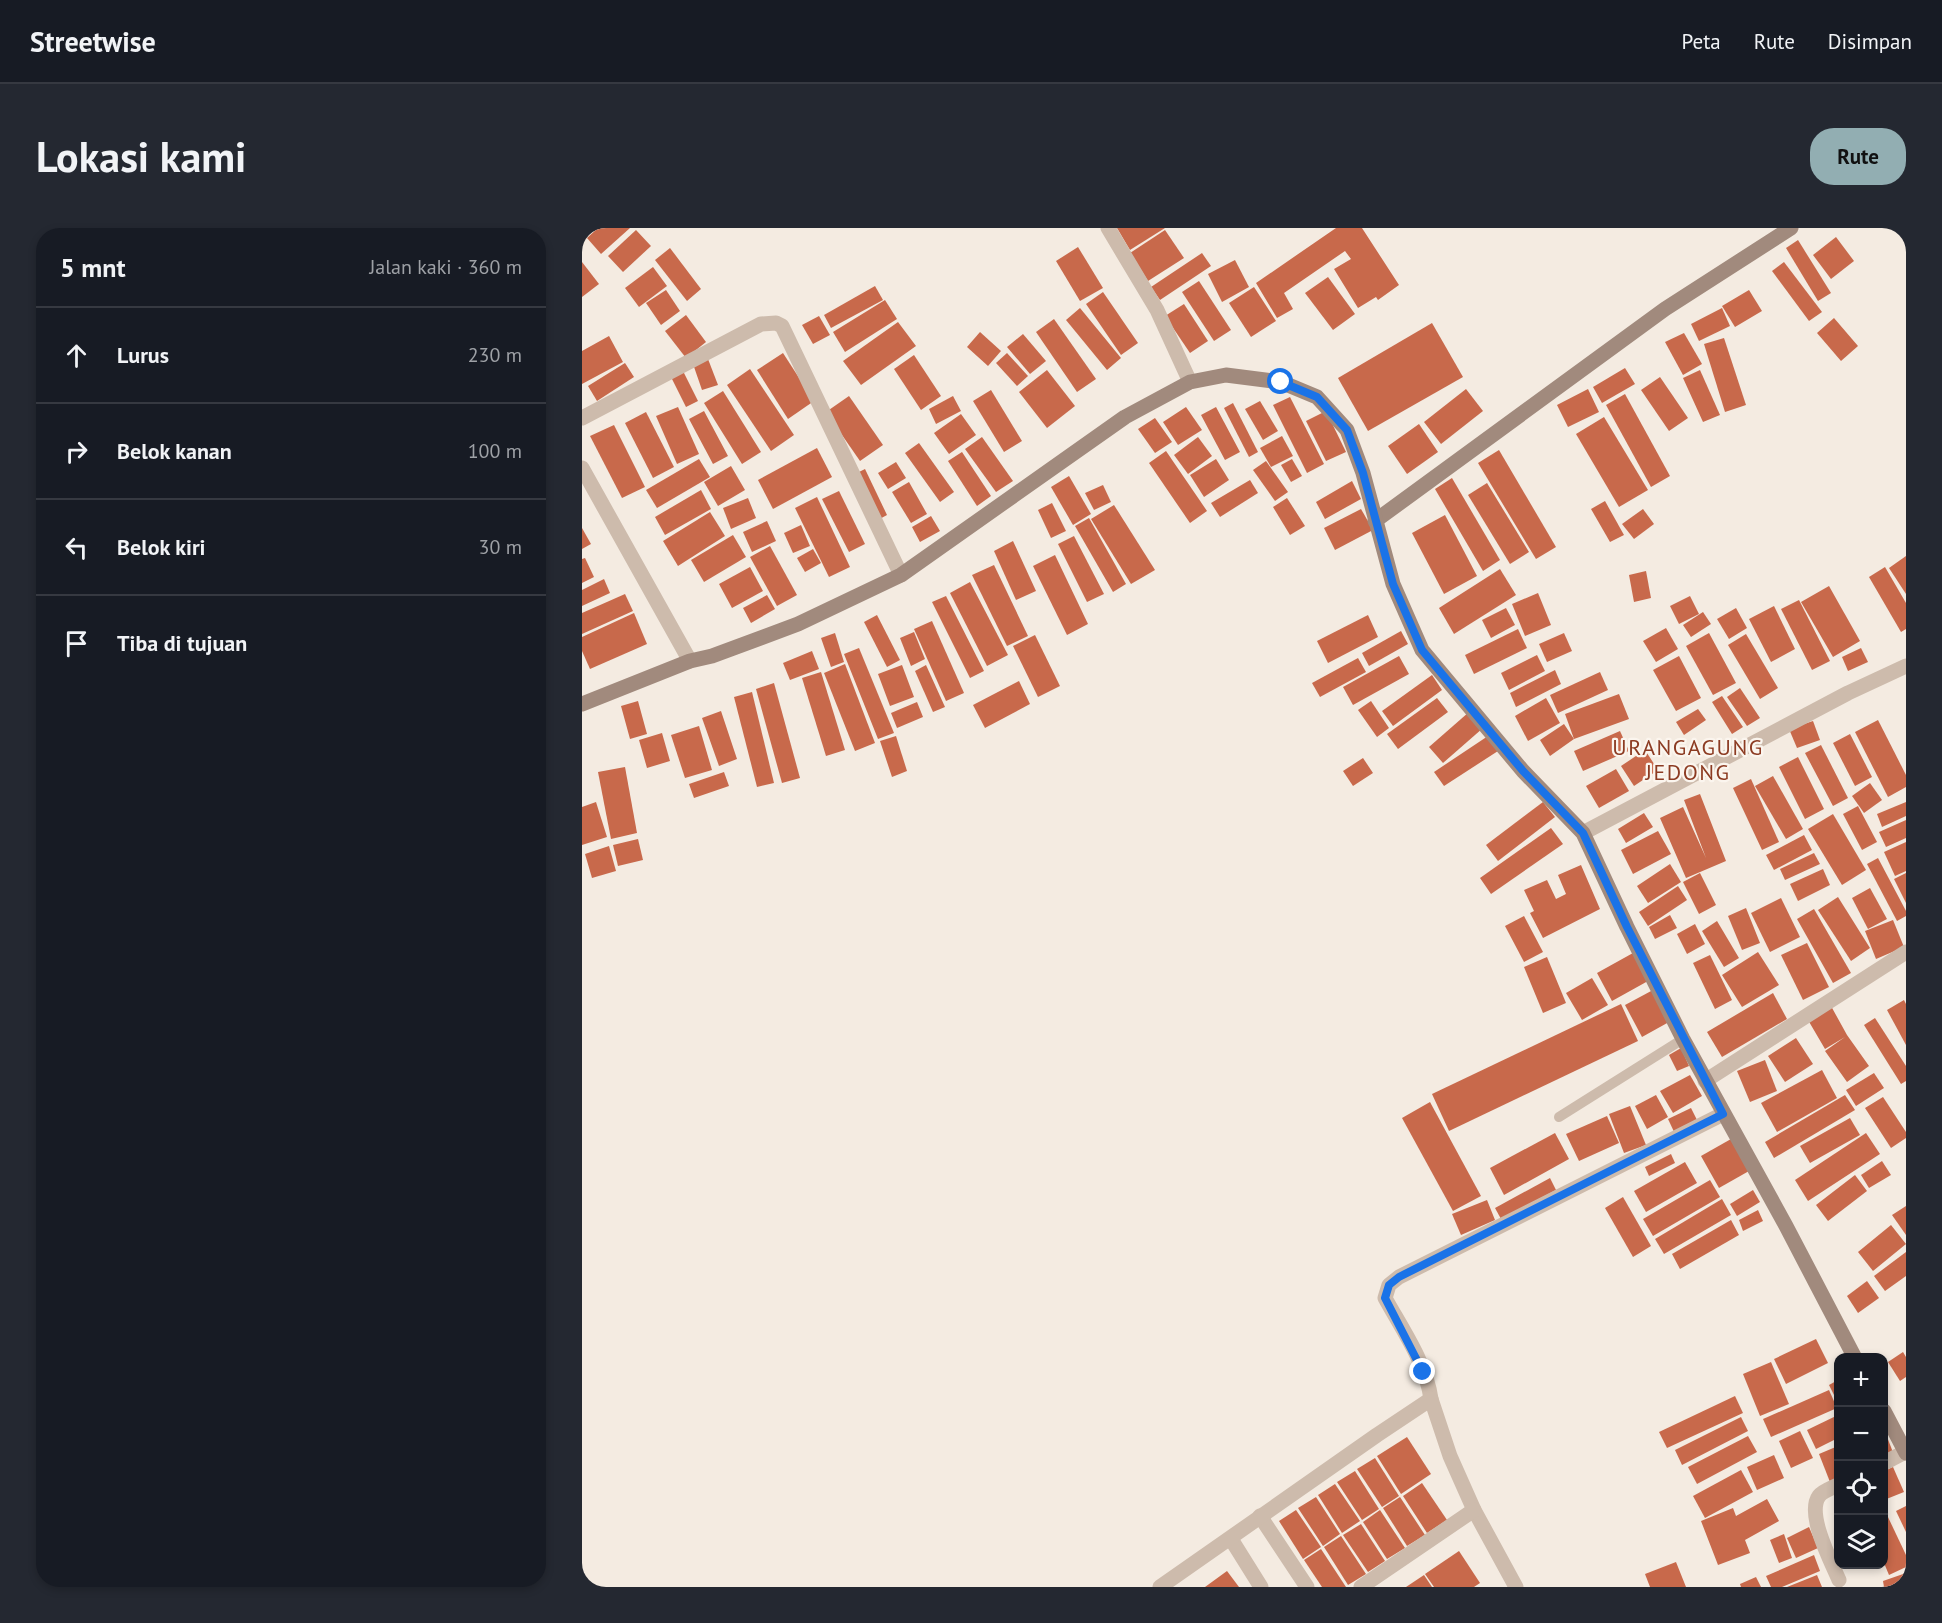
<!DOCTYPE html>
<html lang="id">
<meta charset="utf-8">
<style>
:root{--surface:#171b24;--page:#242831;--text:#f1f3f6;--muted:#9ea1a6;--line:#363941;--accent:#92aeb2}
body{margin:0;font-family:"PT Sans",sans-serif;background:var(--page);color:var(--text)}
.controls{position:absolute;right:18px;bottom:18px;display:grid;overflow:hidden;border-radius:12px;box-shadow:0 3px 9px #0003}
.controls button{width:54px;height:54px;display:grid;place-items:center;padding:0;border:0;border-bottom:2px solid var(--line);background:var(--surface);color:var(--text);font:30px sans-serif}
.stop{position:absolute;width:18px;height:18px;margin:-14px;border:4px solid #1a73e8;border-radius:50%;background:#fff}
.stop.end{background:#1a73e8;border-color:#fff;box-shadow:0 2px 6px #0008}
.list{margin:0;padding:0;list-style:none}
h2{display:flex;justify-content:space-between;align-items:center;height:78px;margin:0;padding:0 24px;font-size:26px}
h2 small{font-size:20px;font-weight:400;color:var(--muted)}
.list li{display:grid;grid-template-columns:39px 1fr auto;gap:18px;align-items:center;box-sizing:border-box;height:96px;padding:0 24px;border-top:2px solid var(--line)}
.list b{display:block;font-size:22px;white-space:nowrap}
.list em{font-size:20px;font-style:normal;color:var(--muted)}
.icon{flex:none;width:33px;height:33px;fill:none;stroke:currentColor;stroke-width:2;stroke-linecap:round;stroke-linejoin:round}
.map{position:relative;flex:none;width:1324px;height:1359px;overflow:hidden;border-radius:24px}
header{display:flex;align-items:center;gap:36px;box-sizing:border-box;height:84px;padding:0 30px;background:var(--surface);border-bottom:2px solid var(--line)}
header strong{font-size:28px}
nav{display:flex;gap:33px;margin-inline-start:auto;font-size:21px}
.intro{display:flex;align-items:center;justify-content:space-between;box-sizing:border-box;height:144px;padding:0 36px}
h1{margin:0;font-size:42px}
.button{padding:15px 27px;border-radius:24px;background:var(--accent);color:#111;font-size:21px;font-weight:700}
main{display:flex;gap:36px;padding:0 36px}
aside{flex:1;background:var(--surface);border-radius:24px;box-shadow:0 3px 9px #0003}
.map>svg:first-child{display:block}
</style>
<header>
<strong>Streetwise</strong>
<nav><a>Peta</a><a>Rute</a><a>Disimpan</a></nav>
</header>
<div class="intro"><h1>Lokasi kami</h1><a class="button">Rute</a></div>
<main>
<aside>
<h2>5 mnt<small>Jalan kaki · 360 m</small></h2>
<ul class="list">
<li><svg class="icon" aria-label="ahead" viewBox="0 0 24 24"><path d="M12 20V5M6 11l6-6 6 6"/></svg><div><b>Lurus</b></div><em>230 m</em></li>
<li><svg class="icon" aria-label="right" viewBox="0 0 24 24"><path d="M7 20v-9h11M14 6l5 5-5 5"/></svg><div><b>Belok kanan</b></div><em>100 m</em></li>
<li><svg class="icon" aria-label="left" viewBox="0 0 24 24"><path d="M17 20v-9H6M10 6l-5 5 5 5"/></svg><div><b>Belok kiri</b></div><em>30 m</em></li>
<li><svg class="icon" aria-label="arrive" viewBox="0 0 24 24"><path d="M6 21V4h12l-3 4 3 4H6"/></svg><div><b>Tiba di tujuan</b></div></li>
</ul>
</aside>
<div class="map">
<svg width="1324" height="1359" viewBox="0 0 1324 1359">
<rect width="100%" height="100%" fill="#f4ebe1"/>
<!-- building -->
<g fill="#c8694b">
<path d="M16 0H48L19 26 5 10Z"/>
<path d="M535 0H583L548 22Z"/>
<path d="M754 0H780L817 57 796 72 794 69 776 80 752 41 769 31 763 23 702 65 711 81 695 90 674 55Z"/>
<path d="M54 2 69 18 41 44 26 28Z"/>
<path d="M583 2 602 30 566 53 548 25Z"/>
<path d="M1254 9 1272 33 1249 51 1231 27Z"/>
<path d="M1216 12 1249 65 1236 73 1204 20Z"/>
<path d="M496 19 521 60 498 73 474 33Z"/>
<path d="M88 20 119 61 105 73 73 32Z"/>
<path d="M620 25 629 38 578 72 569 59Z"/>
<path d="M653 32 667 59 640 74 626 46Z"/>
<path d="M0 34 17 56 0 69Z"/>
<path d="M1202 34 1240 84 1227 93 1190 43Z"/>
<path d="M71 39 85 58 57 79 43 60Z"/>
<path d="M746 49 773 86 751 102 723 65Z"/>
<path d="M617 53 649 102 632 113 600 64Z"/>
<path d="M293 58 301 72 249 100 242 87Z"/>
<path d="M672 59 694 93 669 109 647 75Z"/>
<path d="M84 62 98 83 79 97 64 75Z"/>
<path d="M1167 62 1180 83 1153 99 1140 78Z"/>
<path d="M521 64 556 115 539 127 504 76Z"/>
<path d="M303 72 315 91 263 124 251 104Z"/>
<path d="M602 76 626 113 608 125 583 88Z"/>
<path d="M498 80 539 130 525 142 484 92Z"/>
<path d="M1140 80 1148 98 1117 113 1109 96Z"/>
<path d="M104 87 124 114 104 130 83 103Z"/>
<path d="M237 88 248 107 231 116 220 97Z"/>
<path d="M1252 90 1276 118 1259 133 1235 105Z"/>
<path d="M472 91 514 151 495 164 454 104Z"/>
<path d="M316 94 334 118 279 157 261 133Z"/>
<path d="M850 95 881 149 786 203 756 150Z"/>
<path d="M398 104 419 123 406 138 385 119Z"/>
<path d="M1102 105 1120 136 1101 147 1083 114Z"/>
<path d="M441 106 464 133 448 146 425 119Z"/>
<path d="M27 108 41 134 0 156V123Z"/>
<path d="M1142 110 1164 177 1143 184 1122 116Z"/>
<path d="M201 125 232 173 206 191 175 142Z"/>
<path d="M425 125 446 148 435 158 414 135Z"/>
<path d="M332 127 359 168 339 182 312 141Z"/>
<path d="M126 131 136 157 120 162 111 136Z"/>
<path d="M43 135 52 149 15 173 6 158Z"/>
<path d="M99 139 116 173 104 179 87 145Z"/>
<path d="M1043 140 1053 156 1020 175 1011 159Z"/>
<path d="M168 141 212 207 189 223 145 157Z"/>
<path d="M465 142 493 178 465 200 437 164Z"/>
<path d="M1118 142 1138 187 1121 194 1101 150Z"/>
<path d="M1078 149 1106 190 1087 203 1059 162Z"/>
<path d="M884 161 901 183 859 216 842 194Z"/>
<path d="M1006 161 1017 184 986 199 975 177Z"/>
<path d="M409 162 440 213 422 224 391 173Z"/>
<path d="M141 163 179 224 160 236 122 175Z"/>
<path d="M1043 166 1088 248 1069 259 1024 177Z"/>
<path d="M267 168 301 217 278 233 244 184Z"/>
<path d="M371 168 379 183 354 196 347 181Z"/>
<path d="M708 169 742 236 725 245 691 177Z"/>
<path d="M678 173 696 203 681 212 663 181Z"/>
<path d="M651 175 676 224 667 229 642 180Z"/>
<path d="M96 179 117 226 95 236 74 188Z"/>
<path d="M604 179 620 202 596 217 581 194Z"/>
<path d="M634 179 658 224 643 232 619 187Z"/>
<path d="M122 183 146 228 131 236 107 191Z"/>
<path d="M744 183 764 224 744 233 724 193Z"/>
<path d="M64 184 92 239 71 250 43 195Z"/>
<path d="M379 186 394 207 367 226 352 205Z"/>
<path d="M1022 189 1066 262 1037 279 994 206Z"/>
<path d="M573 190 590 214 573 225 556 201Z"/>
<path d="M837 196 856 224 825 246 806 218Z"/>
<path d="M32 197 63 259 40 270 8 208Z"/>
<path d="M700 208 711 228 689 239 678 220Z"/>
<path d="M400 209 431 253 414 264 383 221Z"/>
<path d="M616 209 630 228 606 246 592 227Z"/>
<path d="M337 215 372 264 358 274 323 225Z"/>
<path d="M235 220 250 249 191 281 176 252Z"/>
<path d="M917 222 974 319 954 331 896 235Z"/>
<path d="M584 223 625 283 608 295 567 235Z"/>
<path d="M380 224 409 268 395 278 366 233Z"/>
<path d="M117 231 128 249 75 280 64 262Z"/>
<path d="M634 231 647 252 622 269 608 247Z"/>
<path d="M710 231 720 248 709 254 699 237Z"/>
<path d="M684 233 706 264 693 273 671 242Z"/>
<path d="M314 234 324 250 306 261 296 245Z"/>
<path d="M149 238 163 262 136 278 122 254Z"/>
<path d="M283 241 305 287 294 293 273 246Z"/>
<path d="M487 248 509 286 491 297 469 259Z"/>
<path d="M870 250 918 332 901 343 853 261Z"/>
<path d="M668 252 676 265 638 289 629 275Z"/>
<path d="M770 253 779 271 743 291 734 274Z"/>
<path d="M327 254 345 286 329 295 310 264Z"/>
<path d="M905 255 947 324 928 336 886 267Z"/>
<path d="M521 257 529 274 512 282 503 265Z"/>
<path d="M119 262 129 281 83 307 73 289Z"/>
<path d="M257 263 283 316 267 324 240 271Z"/>
<path d="M235 269 268 339 247 349 213 280Z"/>
<path d="M166 270 174 290 149 301 141 280Z"/>
<path d="M705 270 723 298 708 307 691 279Z"/>
<path d="M1023 273 1042 307 1028 314 1009 281Z"/>
<path d="M470 275 484 303 469 310 456 282Z"/>
<path d="M532 277 573 342 549 356 509 291Z"/>
<path d="M779 281 791 302 753 322 742 300Z"/>
<path d="M1061 281 1072 296 1052 311 1040 296Z"/>
<path d="M128 284 143 308 96 338 81 313Z"/>
<path d="M863 287 895 348 862 366 830 305Z"/>
<path d="M349 288 358 303 338 314 330 299Z"/>
<path d="M507 290 544 356 531 364 493 298Z"/>
<path d="M185 293 194 313 170 324 161 304Z"/>
<path d="M219 297 228 318 211 325 202 305Z"/>
<path d="M0 300 9 316 0 321Z"/>
<path d="M151 307 164 329 122 354 109 332Z"/>
<path d="M492 308 522 366 505 374 476 316Z"/>
<path d="M431 313 454 363 434 372 412 323Z"/>
<path d="M188 318 215 367 195 378 168 329Z"/>
<path d="M231 321 239 335 223 344 215 330Z"/>
<path d="M473 327 506 396 485 407 451 338Z"/>
<path d="M1324 328V366L1307 340Z"/>
<path d="M3 330 12 349 0 355V331Z"/>
<path d="M412 337 446 408 425 418 390 347Z"/>
<path d="M168 339 181 363 150 380 137 356Z"/>
<path d="M1303 339 1324 375V401L1319 404 1287 349Z"/>
<path d="M918 341 934 367 872 406 857 380Z"/>
<path d="M1064 343 1069 370 1052 374 1047 347Z"/>
<path d="M22 351 28 365 0 378V362Z"/>
<path d="M388 354 426 427 405 438 368 365Z"/>
<path d="M1247 358 1278 413 1251 429 1219 374Z"/>
<path d="M956 365 969 397 943 408 930 376Z"/>
<path d="M43 366 51 383 0 406V385Z"/>
<path d="M185 367 193 381 169 395 161 380Z"/>
<path d="M364 368 402 443 388 450 350 374Z"/>
<path d="M1108 368 1117 386 1097 396 1088 378Z"/>
<path d="M1217 372 1248 433 1230 442 1199 381Z"/>
<path d="M1192 378 1213 421 1189 434 1167 391Z"/>
<path d="M924 380 933 397 909 410 900 392Z"/>
<path d="M1154 380 1165 400 1147 411 1135 391Z"/>
<path d="M1121 384 1129 396 1109 409 1101 397Z"/>
<path d="M52 385 65 416 8 441 0 423V409Z"/>
<path d="M295 387 318 432 305 439 282 394Z"/>
<path d="M786 387 796 409 746 435 735 413Z"/>
<path d="M350 393 382 465 364 473 332 401Z"/>
<path d="M1084 400 1096 421 1074 434 1061 413Z"/>
<path d="M936 401 945 420 892 446 883 427Z"/>
<path d="M819 403 826 416 787 438 780 425Z"/>
<path d="M332 404 343 431 329 438 318 410Z"/>
<path d="M253 405 262 434 249 439 239 410Z"/>
<path d="M982 405 990 423 965 434 957 416Z"/>
<path d="M1127 405 1154 455 1131 467 1104 418Z"/>
<path d="M1164 406 1196 460 1178 471 1146 417Z"/>
<path d="M453 407 478 458 456 469 431 418Z"/>
<path d="M277 420 312 505 296 511 262 426Z"/>
<path d="M1279 420 1286 434 1266 443 1260 429Z"/>
<path d="M230 423 237 441 208 452 201 435Z"/>
<path d="M955 427 963 443 927 462 919 445Z"/>
<path d="M817 428 827 446 771 477 761 459Z"/>
<path d="M1097 428 1119 470 1094 483 1071 442Z"/>
<path d="M776 430 784 444 738 469 730 455Z"/>
<path d="M263 436 293 515 273 523 242 445Z"/>
<path d="M320 437 332 469 308 478 296 446Z"/>
<path d="M344 437 363 479 351 484 333 443Z"/>
<path d="M973 442 979 456 934 479 928 465Z"/>
<path d="M239 444 263 522 244 528 220 450Z"/>
<path d="M1018 444 1026 462 976 485 968 467Z"/>
<path d="M850 447 860 462 811 498 800 483Z"/>
<path d="M437 453 448 476 403 500 391 477Z"/>
<path d="M192 455 218 550 200 555 174 461Z"/>
<path d="M1158 460 1178 490 1165 498 1145 469Z"/>
<path d="M170 464 192 555 175 559 152 469Z"/>
<path d="M1037 466 1047 491 992 511 983 486Z"/>
<path d="M1140 468 1161 499 1150 506 1130 474Z"/>
<path d="M855 470 866 484 816 521 805 506Z"/>
<path d="M964 470 978 495 946 513 933 488Z"/>
<path d="M56 473 65 506 48 511 39 478Z"/>
<path d="M789 473 807 500 795 509 776 482Z"/>
<path d="M335 474 341 489 315 500 309 485Z"/>
<path d="M1116 481 1124 492 1102 507 1094 494Z"/>
<path d="M139 483 155 531 137 538 120 490Z"/>
<path d="M887 484 901 500 861 535 847 519Z"/>
<path d="M1296 492 1324 547V559L1306 569 1273 504Z"/>
<path d="M1231 493 1238 512 1215 520 1207 501Z"/>
<path d="M982 496 992 511 968 528 958 512Z"/>
<path d="M117 498 130 542 103 550 89 507Z"/>
<path d="M1038 503 1047 523 1001 543 992 523Z"/>
<path d="M80 505 88 533 65 540 57 512Z"/>
<path d="M1268 506 1290 549 1273 558 1251 515Z"/>
<path d="M314 508 325 543 310 549 298 513Z"/>
<path d="M906 508 916 523 862 558 852 544Z"/>
<path d="M1239 517 1266 570 1251 578 1223 525Z"/>
<path d="M1063 522 1076 542 1052 558 1039 538Z"/>
<path d="M1216 529 1242 581 1223 591 1197 539Z"/>
<path d="M781 530 791 545 771 558 761 543Z"/>
<path d="M43 539 55 605 29 611 16 544Z"/>
<path d="M1034 541 1047 563 1017 580 1004 558Z"/>
<path d="M142 544 147 558 112 570 107 556Z"/>
<path d="M1191 548 1221 601 1204 611 1173 558Z"/>
<path d="M1169 551 1197 614 1180 622 1151 560Z"/>
<path d="M1288 555 1300 572 1282 585 1270 568Z"/>
<path d="M1118 566 1144 633 1104 650 1078 590 1101 579 1124 630 1102 572Z"/>
<path d="M14 574 25 609 0 617V579Z"/>
<path d="M961 574 973 589 916 633 904 617Z"/>
<path d="M1324 574V588L1300 599 1295 586Z"/>
<path d="M1276 578 1295 614 1280 622 1261 586Z"/>
<path d="M1062 585 1071 599 1044 615 1036 601Z"/>
<path d="M1251 586 1284 642 1260 657 1226 601Z"/>
<path d="M1324 592V610L1304 619 1297 604Z"/>
<path d="M969 600 981 616 909 666 898 650Z"/>
<path d="M1076 603 1089 626 1051 646 1039 622Z"/>
<path d="M1222 607 1230 622 1192 642 1184 627Z"/>
<path d="M56 611 61 632 36 638 31 617Z"/>
<path d="M1324 614V643L1313 648 1302 624Z"/>
<path d="M27 618 34 643 10 650 3 626Z"/>
<path d="M1232 625 1238 636 1203 652 1198 641Z"/>
<path d="M1296 630 1324 683V688L1315 693 1285 636Z"/>
<path d="M1088 636 1099 654 1066 675 1055 658Z"/>
<path d="M999 637 1018 681 961 710 948 685 952 683 942 662 965 652 974 671 984 666 976 647Z"/>
<path d="M1241 641 1248 657 1216 673 1208 656Z"/>
<path d="M1118 645 1134 677 1117 686 1101 654Z"/>
<path d="M1324 645V675L1312 651Z"/>
<path d="M1096 658 1105 672 1066 698 1057 684Z"/>
<path d="M1288 660 1305 691 1286 701 1270 670Z"/>
<path d="M1256 669 1288 720 1269 733 1236 682Z"/>
<path d="M1199 670 1218 709 1188 724 1169 685Z"/>
<path d="M1164 680 1178 715 1160 722 1146 688Z"/>
<path d="M1232 681 1269 745 1251 755 1215 691Z"/>
<path d="M1088 687 1095 700 1073 711 1067 699Z"/>
<path d="M942 688 961 724 942 734 923 698Z"/>
<path d="M1311 692 1322 719 1294 731 1283 703Z"/>
<path d="M1135 693 1157 730 1142 739 1120 703Z"/>
<path d="M1113 696 1123 716 1105 726 1095 706Z"/>
<path d="M1225 715 1247 759 1221 772 1199 727Z"/>
<path d="M1176 724 1197 757 1160 779 1140 747Z"/>
<path d="M1051 725 1066 753 1030 773 1015 745Z"/>
<path d="M1128 727 1150 772 1133 781 1111 735Z"/>
<path d="M965 729 984 775 961 785 942 739Z"/>
<path d="M1010 750 1026 777 1000 792 984 765Z"/>
<path d="M1071 762 1087 794 1060 809 1043 777Z"/>
<path d="M1191 765 1205 791 1140 829 1125 804Z"/>
<path d="M1322 772 1324 776V817L1305 782Z"/>
<path d="M1039 776 1056 813 867 903 850 866Z"/>
<path d="M1249 778 1265 807 1287 838 1265 854 1243 823 1263 809 1243 821 1226 792Z"/>
<path d="M1293 790 1324 838V853L1319 856 1282 797Z"/>
<path d="M1214 810 1231 836 1203 854 1186 828Z"/>
<path d="M1099 820 1107 838 1095 843 1087 827Z"/>
<path d="M1183 832 1195 863 1168 874 1155 843Z"/>
<path d="M1240 842 1255 870 1195 904 1179 875Z"/>
<path d="M1292 845 1302 860 1274 878 1264 862Z"/>
<path d="M1108 847 1120 868 1091 885 1078 863Z"/>
<path d="M1074 867 1086 889 1065 901 1053 878Z"/>
<path d="M1263 867 1273 882 1192 930 1183 914Z"/>
<path d="M1301 869 1324 904V910L1309 920 1283 880Z"/>
<path d="M848 874 899 968 871 983 820 890Z"/>
<path d="M1048 878 1064 917 1042 925 1027 886Z"/>
<path d="M1109 880 1117 896 1094 908 1086 891Z"/>
<path d="M1025 888 1037 915 997 933 984 906Z"/>
<path d="M1268 890 1278 907 1228 935 1218 918Z"/>
<path d="M973 905 987 931 922 967 908 940Z"/>
<path d="M1284 905 1298 926 1226 973 1213 952Z"/>
<path d="M1149 911 1167 943 1137 960 1119 928Z"/>
<path d="M1089 926 1093 935 1067 948 1063 939Z"/>
<path d="M1300 933 1309 947 1287 960 1279 947Z"/>
<path d="M1103 934 1115 955 1064 984 1052 963Z"/>
<path d="M1273 947 1285 963 1246 993 1234 977Z"/>
<path d="M968 950 974 962 919 991 913 980Z"/>
<path d="M1128 952 1138 969 1071 1008 1061 991Z"/>
<path d="M1171 962 1178 974 1155 988 1148 976Z"/>
<path d="M1041 969 1069 1018 1051 1029 1023 980Z"/>
<path d="M1140 971 1149 987 1082 1026 1073 1011Z"/>
<path d="M905 972 913 992 879 1007 870 986Z"/>
<path d="M1324 978V1007L1310 987Z"/>
<path d="M1176 982 1181 993 1161 1003 1157 992Z"/>
<path d="M1149 992 1157 1007 1098 1041 1090 1026Z"/>
<path d="M1309 997 1324 1016 1291 1043 1276 1024Z"/>
<path d="M1324 1024V1048L1303 1063 1292 1048Z"/>
<path d="M1285 1053 1297 1070 1276 1085 1265 1068Z"/>
<path d="M1234 1111 1246 1135 1204 1156 1192 1131Z"/>
<path d="M1321 1124 1324 1129V1149L1318 1153 1306 1134Z"/>
<path d="M1189 1134 1207 1176 1178 1188 1161 1146Z"/>
<path d="M1256 1152V1175L1247 1157Z"/>
<path d="M1247 1162 1255 1180 1189 1209 1181 1191Z"/>
<path d="M1153 1168 1161 1185 1085 1220 1077 1204Z"/>
<path d="M1256 1187V1210L1234 1221 1225 1202Z"/>
<path d="M1159 1189 1166 1203 1100 1237 1093 1222Z"/>
<path d="M1302 1201 1312 1227 1302 1232Z"/>
<path d="M1218 1203 1231 1230 1209 1240 1197 1213Z"/>
<path d="M1166 1208 1175 1224 1115 1256 1106 1239Z"/>
<path d="M825 1209 849 1246 819 1266 795 1228Z"/>
<path d="M1256 1218V1251L1248 1254 1237 1226Z"/>
<path d="M1192 1227 1202 1250 1175 1262 1165 1239Z"/>
<path d="M793 1230 817 1268 800 1279 775 1241Z"/>
<path d="M1311 1239 1322 1264 1302 1272V1243Z"/>
<path d="M1159 1242 1171 1264 1123 1290 1111 1268Z"/>
<path d="M773 1243 797 1281 780 1292 755 1254Z"/>
<path d="M840 1255 865 1292 845 1305 821 1268Z"/>
<path d="M753 1256 778 1293 760 1305 736 1267Z"/>
<path d="M734 1269 758 1306 741 1318 716 1280Z"/>
<path d="M818 1269 843 1307 825 1318 801 1280Z"/>
<path d="M1185 1271 1197 1293 1163 1312 1168 1325 1136 1337 1119 1293 1151 1280 1154 1288Z"/>
<path d="M1324 1278V1304L1314 1283Z"/>
<path d="M714 1282 739 1319 721 1331 697 1293Z"/>
<path d="M798 1282 823 1320 805 1331 781 1294Z"/>
<path d="M1305 1287 1324 1327V1339L1307 1347 1302 1335V1289Z"/>
<path d="M779 1296 803 1333 786 1344 761 1307Z"/>
<path d="M1227 1299 1236 1320 1214 1330 1205 1310Z"/>
<path d="M1202 1306 1210 1330 1197 1335 1188 1312Z"/>
<path d="M759 1308 784 1346 766 1357 742 1319Z"/>
<path d="M739 1321 764 1359H740L722 1332Z"/>
<path d="M877 1323 898 1355 892 1359H852L843 1346Z"/>
<path d="M1232 1327 1238 1343 1200 1359H1189L1184 1348Z"/>
<path d="M1094 1334 1104 1359H1068L1063 1346Z"/>
<path d="M645 1343 657 1359H623Z"/>
<path d="M1324 1345V1359H1302L1301 1353Z"/>
<path d="M842 1347 850 1359H824Z"/>
<path d="M1235 1347 1240 1359H1205Z"/>
<path d="M1174 1349 1179 1359H1159L1158 1356Z"/>
</g>
<g fill="none" stroke-linecap="round" stroke-linejoin="round">
<!-- lane -->
<path stroke="#cdbbac" stroke-width="10" d="M977 889 1101 811"/>
<!-- street -->
<g stroke="#cdbbac" stroke-width="15">
<path d="M526 0 575 82 608 154"/>
<path d="M0 190 179 96 194 95 200 98 319 347"/>
<path d="M0 240 108 433"/>
<path d="M1001 605 1266 465 1324 438"/>
<path d="M1123 853 1324 724"/>
<path d="M849 1171C844 1135 820 1101 803 1070L807 1057 817 1049 1141 886"/>
<path d="M1302 1235 1323 1224"/>
<path d="M1256 1257C1250 1260 1241 1263 1237 1268 1224 1286 1249 1333 1257 1352"/>
<path d="M678 1288 725 1359"/>
<path d="M649 1311 679 1359"/>
<path d="M578 1359 795 1207 849 1171 868 1228 892 1282 934 1359"/>
<path d="M779 1359 892 1282"/>
</g>
<!-- secondary -->
<g stroke="#a18a7d" stroke-width="15">
<path d="M793 293 1083 81 1209 0"/>
<path d="M0 476 108 433 130 428 216 396 319 347 543 189 608 154 644 147 699 154 735 169 765 202 781 245 811 356 840 422 941 543 1001 605 1045 699 1101 811 1204 998 1273 1130"/>
<path d="M1302 1183 1324 1225"/>
</g>
</g>
<g fill="none" stroke-linecap="round" stroke-linejoin="round">
<!-- route -->
<path stroke="#1a73e8" stroke-width="8" d="M699 154 735 169 765 202 781 245 811 356 840 422 941 543 1001 605 1045 699 1141 886 817 1049 807 1057 803 1070 841 1144"/>
</g>
<g text-anchor="middle" dominant-baseline="central" stroke-width="4.5" stroke-linejoin="round" paint-order="stroke">
<!-- quarter labels -->
<g font-size="22" letter-spacing="1.5" fill="#8c3b22" stroke="#fbf5ee">
<text x="1106" y="519">URANGAGUNG<tspan x="1106" dy="25">JEDONG</tspan></text>
</g>
</g>
</svg>
<div class="controls">
<button>+</button>
<button>−</button>
<button><svg class="icon" aria-label="locate" viewBox="0 0 24 24"><circle cx="12" cy="12" r="6"/><path d="M12 2v4M12 18v4M2 12h4M18 12h4"/></svg></button>
<button><svg class="icon" aria-label="layers" viewBox="0 0 24 24"><path d="M12 4l9 5-9 5-9-5zM3 14l9 5 9-5"/></svg></button>
</div>
<div class="stop" style="left:699px;top:154px"></div>
<div class="stop end" style="left:841px;top:1144px"></div>
</div>
</main>
